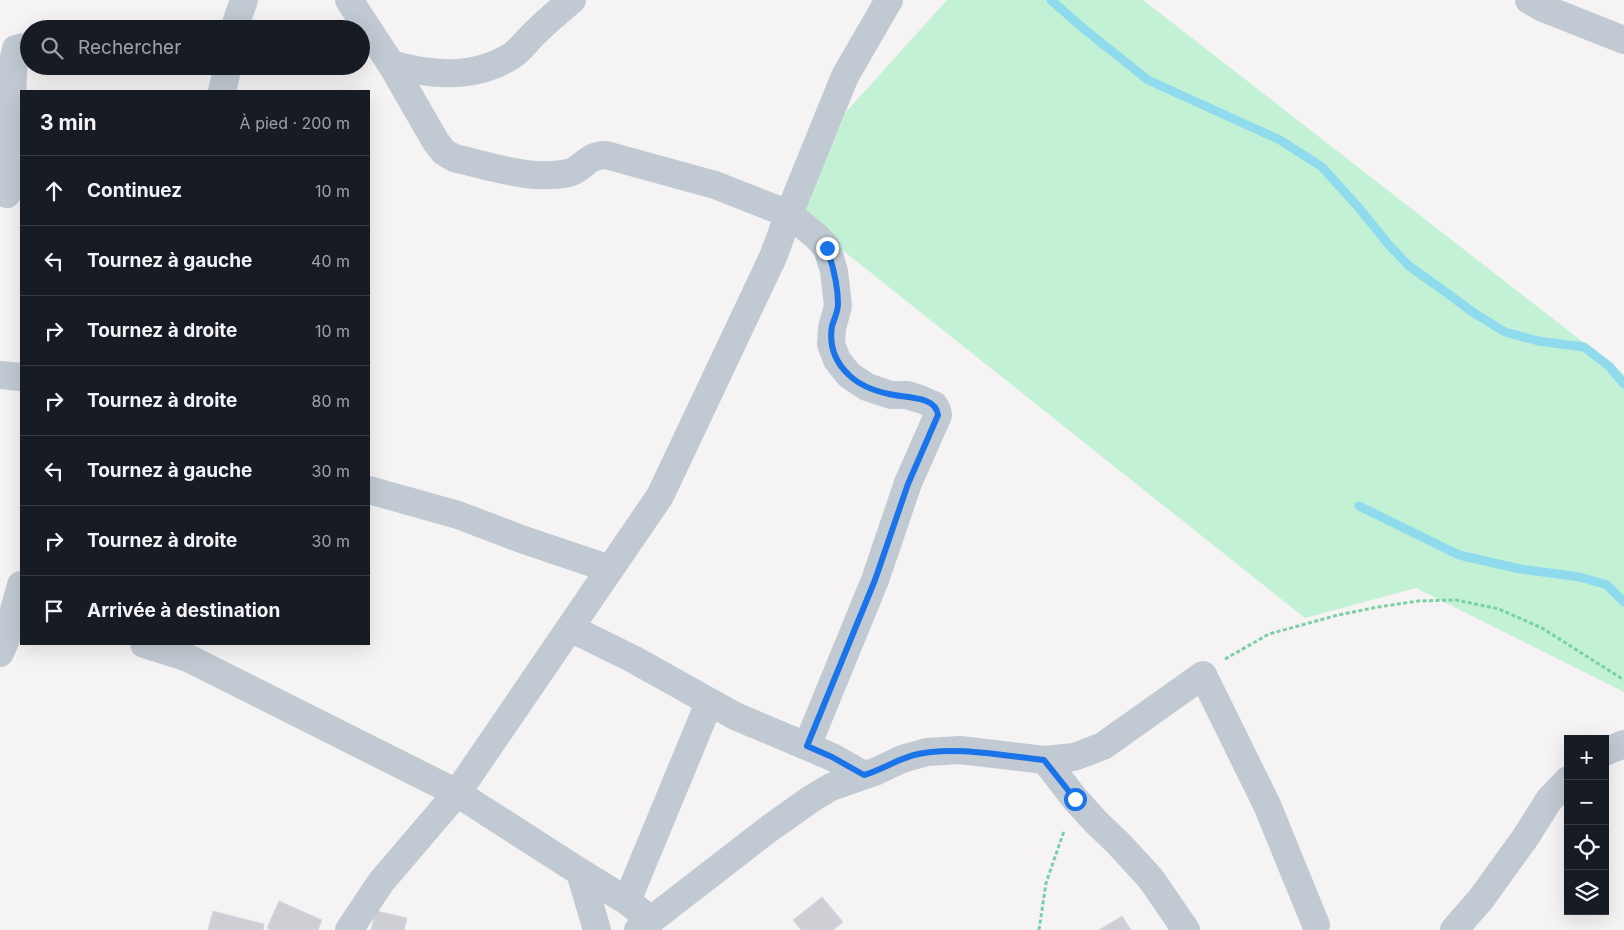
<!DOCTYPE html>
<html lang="fr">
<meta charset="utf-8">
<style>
:root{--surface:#171b24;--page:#242831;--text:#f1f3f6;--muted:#9ea1a6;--line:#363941}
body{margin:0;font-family:Inter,sans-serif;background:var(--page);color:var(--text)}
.controls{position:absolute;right:15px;bottom:15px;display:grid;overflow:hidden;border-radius:0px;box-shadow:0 5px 20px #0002}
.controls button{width:45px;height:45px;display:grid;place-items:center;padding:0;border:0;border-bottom:1px solid var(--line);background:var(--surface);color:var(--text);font:25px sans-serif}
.stop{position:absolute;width:15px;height:15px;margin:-11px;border:4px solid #1a73e8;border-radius:50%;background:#fff}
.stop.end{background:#1a73e8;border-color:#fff;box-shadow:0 1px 5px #0008}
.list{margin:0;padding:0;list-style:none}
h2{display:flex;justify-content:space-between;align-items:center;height:65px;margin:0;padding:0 20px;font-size:21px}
h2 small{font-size:16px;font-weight:400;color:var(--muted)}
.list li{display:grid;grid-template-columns:32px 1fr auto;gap:15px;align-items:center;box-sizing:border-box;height:70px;padding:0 20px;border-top:1px solid var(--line)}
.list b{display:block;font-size:19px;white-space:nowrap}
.list em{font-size:16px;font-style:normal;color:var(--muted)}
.icon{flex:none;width:28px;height:28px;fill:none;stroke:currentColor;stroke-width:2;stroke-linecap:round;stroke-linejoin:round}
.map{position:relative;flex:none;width:1624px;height:930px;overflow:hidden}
.search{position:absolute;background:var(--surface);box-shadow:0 5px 20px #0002;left:20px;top:20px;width:350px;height:55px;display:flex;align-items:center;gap:12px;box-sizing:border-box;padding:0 18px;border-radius:28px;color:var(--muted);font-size:19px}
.panel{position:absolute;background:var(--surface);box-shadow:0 5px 20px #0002;left:20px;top:90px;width:350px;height:555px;border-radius:0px}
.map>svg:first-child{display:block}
</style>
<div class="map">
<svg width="1624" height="930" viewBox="0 0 1624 930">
<rect width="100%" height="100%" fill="#f5f3f3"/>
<!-- green -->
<path fill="#c3f1d5" d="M947 0H1143L1624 374V692L1416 588 1305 618 802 218 846 112Z"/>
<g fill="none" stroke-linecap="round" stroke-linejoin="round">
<!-- stream -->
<g stroke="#90daee" stroke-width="9">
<path d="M1051 0 1084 29 1148 80 1280 140 1322 167 1359 208 1389 245 1409 266 1440 288 1474 313 1505 332 1538 341 1584 347 1609 366 1624 384"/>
<path d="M1359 506 1459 555 1520 569 1580 577 1607 585 1624 602"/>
</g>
</g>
<!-- building -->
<g fill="#cdcfd5" stroke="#d7d9de">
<path d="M822 897 843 922 833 930H801L793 920Z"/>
<path d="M279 901 322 920 318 930H271L267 928Z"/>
<path d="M213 911 264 924 263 930H208Z"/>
<path d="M376 911 407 918 404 930H371Z"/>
<path d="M1122 916 1131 930H1099Z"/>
</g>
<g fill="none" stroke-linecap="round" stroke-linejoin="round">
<!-- path -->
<g stroke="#7ad0a6" stroke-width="3" stroke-dasharray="4 2.5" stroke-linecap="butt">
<path d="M1225 659 1269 634 1338 615 1378 607 1418 601 1456 600 1499 609 1542 628 1624 680"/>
<path d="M1039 930 1046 883 1064 831"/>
</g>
<!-- minor -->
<g stroke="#c1cad2" stroke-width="28">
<path d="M349 0 391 64C431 76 476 79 513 55 522 48 529 38 537 31 548 20 560 10 572 0"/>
<path d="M1529 0 1543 8 1624 40"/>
<path d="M234 29 244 0"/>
<path d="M391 64 436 142 444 152 454 158C490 166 531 181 568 173 583 170 586 155 606 155L715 185 789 214 816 236 827 248 834 271 838 306 832 328 831 344 837 360 849 375 867 387 891 395H907L920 399 934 405 937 410 938 415 908 483 875 580 807 746"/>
<path d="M222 91 228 66"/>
<path d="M7 194 14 57 16 49 29 46"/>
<path d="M0 375 21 377"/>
<path d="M369 490 458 515 524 540 610 569"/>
<path d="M570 628 633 659 735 716 832 757 864 775"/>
<path d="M144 644 188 658 457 793 580 872 597 930"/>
<path d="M0 653 6 639 21 585"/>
<path d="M1605 752 1624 744"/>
<path d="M1045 760 1075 799 1096 822 1119 844 1151 879 1186 930"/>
<path d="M580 872 627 901 642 913"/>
<path d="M627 901 709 703"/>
<path d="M349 930 381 882 457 793 660 496 773 257 789 214 845 76 889 0"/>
<path d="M638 930 770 828 811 799 831 787 877 771 902 759 927 752 960 750 1045 760 1074 757 1103 746 1203 675 1267 805 1316 925"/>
<path d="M1454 930 1481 899 1525 838 1549 800 1568 780"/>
</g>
</g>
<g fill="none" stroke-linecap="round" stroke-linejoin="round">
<!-- route -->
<path stroke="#1a73e8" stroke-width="6" d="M827 248C833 266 838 285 838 304 838 312 834 319 832 326 829 345 835 362 849 375 859 385 875 391 889 394 903 398 936 395 938 415L908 484 875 580 807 746 832 757 864 775C881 770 896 760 914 755 952 745 1005 756 1044 760L1075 799"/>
</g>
</svg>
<div class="controls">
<button>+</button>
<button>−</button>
<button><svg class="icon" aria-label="locate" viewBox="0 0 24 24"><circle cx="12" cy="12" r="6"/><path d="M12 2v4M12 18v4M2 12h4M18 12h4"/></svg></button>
<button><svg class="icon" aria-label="layers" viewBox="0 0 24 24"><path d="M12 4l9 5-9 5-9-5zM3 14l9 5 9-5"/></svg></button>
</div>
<div class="stop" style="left:1075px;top:799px"></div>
<div class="stop end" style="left:827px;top:248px"></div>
<div class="search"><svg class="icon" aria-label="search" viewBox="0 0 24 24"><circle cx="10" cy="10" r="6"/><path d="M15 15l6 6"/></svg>Rechercher</div>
<section class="panel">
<h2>3 min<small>À pied · 200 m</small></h2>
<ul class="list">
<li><svg class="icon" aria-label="ahead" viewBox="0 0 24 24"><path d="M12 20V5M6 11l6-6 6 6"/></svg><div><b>Continuez</b></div><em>10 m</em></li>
<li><svg class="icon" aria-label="left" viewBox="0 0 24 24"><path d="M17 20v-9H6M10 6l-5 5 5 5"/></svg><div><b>Tournez à gauche</b></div><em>40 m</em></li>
<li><svg class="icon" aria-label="right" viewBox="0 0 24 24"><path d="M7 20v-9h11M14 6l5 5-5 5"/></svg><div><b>Tournez à droite</b></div><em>10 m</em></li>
<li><svg class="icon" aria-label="right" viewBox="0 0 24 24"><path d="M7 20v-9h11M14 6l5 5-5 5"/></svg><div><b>Tournez à droite</b></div><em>80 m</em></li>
<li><svg class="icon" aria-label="left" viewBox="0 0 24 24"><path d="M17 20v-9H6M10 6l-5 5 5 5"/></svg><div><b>Tournez à gauche</b></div><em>30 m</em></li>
<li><svg class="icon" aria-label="right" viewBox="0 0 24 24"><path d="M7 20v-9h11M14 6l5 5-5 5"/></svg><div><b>Tournez à droite</b></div><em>30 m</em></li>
<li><svg class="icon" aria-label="arrive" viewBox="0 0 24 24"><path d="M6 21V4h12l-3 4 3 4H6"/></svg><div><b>Arrivée à destination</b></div></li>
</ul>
</section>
</div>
